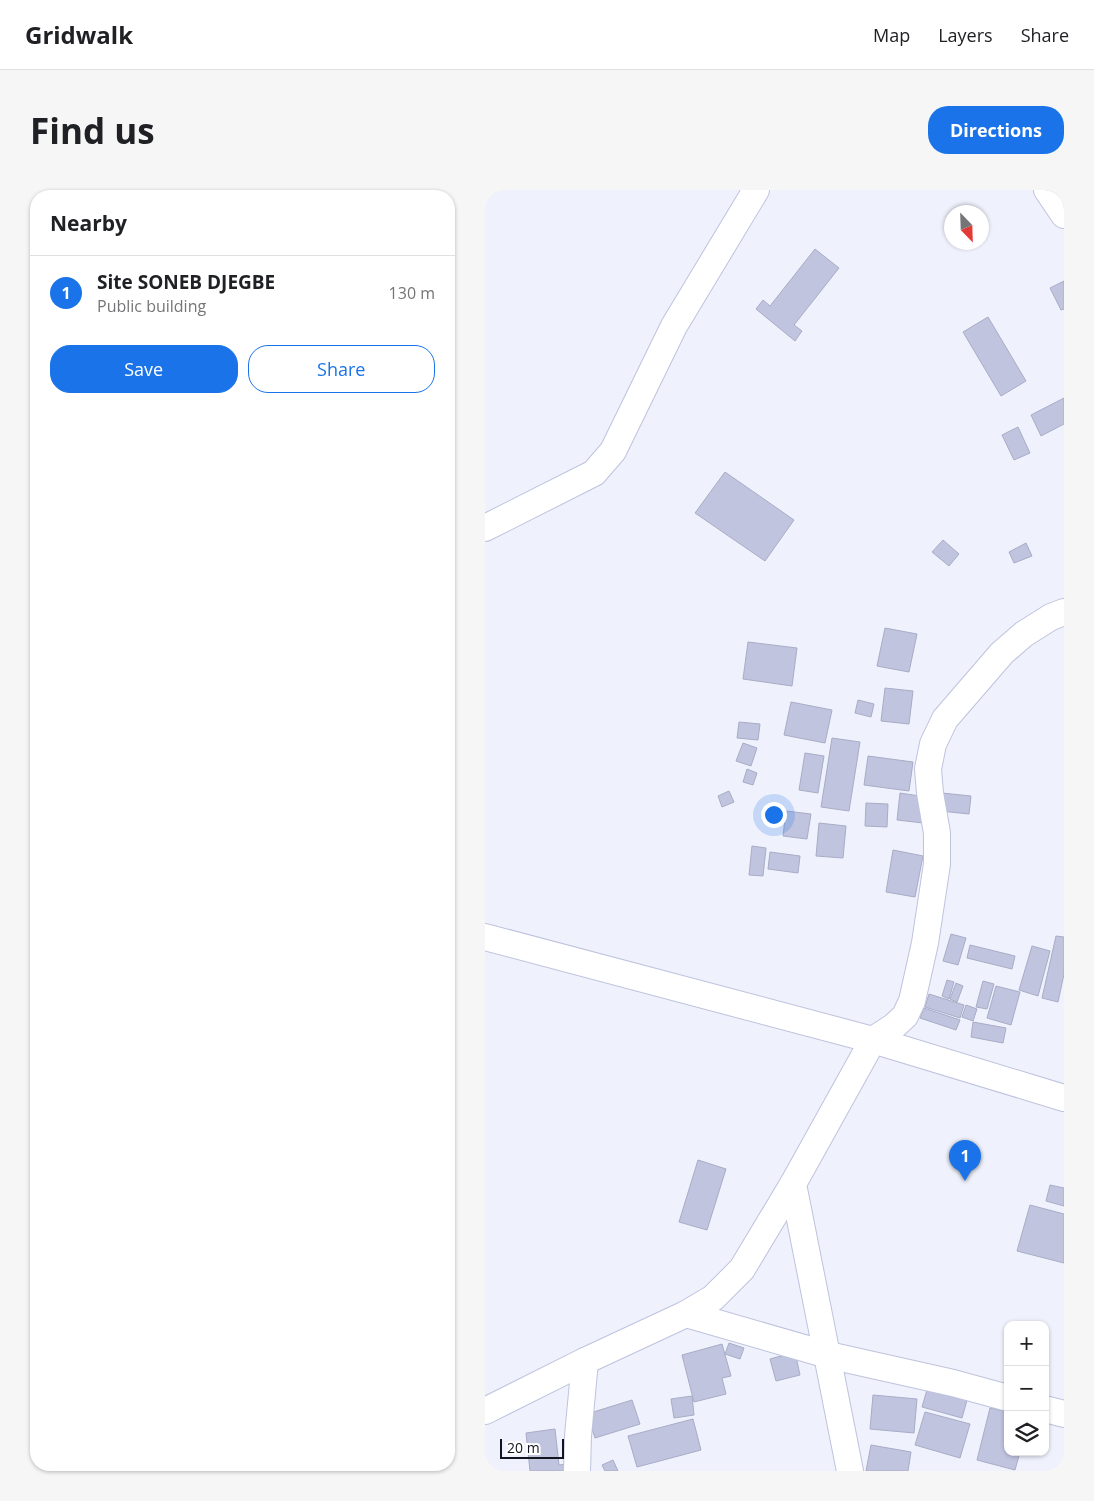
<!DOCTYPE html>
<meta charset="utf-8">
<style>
:root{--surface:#fff;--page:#f6f6f6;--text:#202124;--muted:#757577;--line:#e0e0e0;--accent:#1a73e8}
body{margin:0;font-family:"Open Sans",sans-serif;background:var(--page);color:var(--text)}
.controls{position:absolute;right:15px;bottom:15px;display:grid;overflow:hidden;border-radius:10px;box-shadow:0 1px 4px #0004}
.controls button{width:45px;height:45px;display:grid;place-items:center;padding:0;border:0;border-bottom:1px solid var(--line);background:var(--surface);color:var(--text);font:25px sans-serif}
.compass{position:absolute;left:459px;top:15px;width:45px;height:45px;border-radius:50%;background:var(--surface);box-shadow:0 1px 4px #0004;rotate:157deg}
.scale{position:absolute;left:15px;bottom:12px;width:64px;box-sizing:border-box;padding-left:5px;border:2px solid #13151e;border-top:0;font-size:14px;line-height:18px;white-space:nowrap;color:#13151e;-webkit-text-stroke:4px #fff;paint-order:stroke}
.you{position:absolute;left:288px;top:624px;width:18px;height:18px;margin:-12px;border:4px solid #fff;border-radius:50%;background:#1a73e8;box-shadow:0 0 0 8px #1a73e833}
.badge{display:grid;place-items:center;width:32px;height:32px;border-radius:50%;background:var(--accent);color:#fff;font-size:16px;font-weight:700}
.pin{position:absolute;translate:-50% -41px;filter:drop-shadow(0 1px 2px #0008)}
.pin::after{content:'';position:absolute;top:26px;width:18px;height:15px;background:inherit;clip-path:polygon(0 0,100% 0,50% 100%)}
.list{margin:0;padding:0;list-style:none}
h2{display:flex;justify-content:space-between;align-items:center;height:65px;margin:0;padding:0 20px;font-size:21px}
h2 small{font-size:16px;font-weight:400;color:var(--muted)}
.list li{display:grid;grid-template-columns:32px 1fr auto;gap:15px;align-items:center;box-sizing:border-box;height:75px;padding:0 20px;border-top:1px solid var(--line)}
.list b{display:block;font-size:19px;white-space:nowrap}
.list p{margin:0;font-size:16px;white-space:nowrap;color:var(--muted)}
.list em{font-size:16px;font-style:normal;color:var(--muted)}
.actions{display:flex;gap:10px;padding:15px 20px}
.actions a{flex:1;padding:11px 0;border:1px solid var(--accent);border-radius:20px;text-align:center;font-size:18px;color:var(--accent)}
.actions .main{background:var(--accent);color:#fff}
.icon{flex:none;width:28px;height:28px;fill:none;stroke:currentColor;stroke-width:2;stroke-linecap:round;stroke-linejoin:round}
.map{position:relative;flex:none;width:579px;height:1281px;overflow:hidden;border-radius:20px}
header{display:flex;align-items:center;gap:30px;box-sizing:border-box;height:70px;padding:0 25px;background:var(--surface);border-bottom:1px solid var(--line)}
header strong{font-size:24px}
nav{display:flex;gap:28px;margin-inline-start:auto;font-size:18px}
.intro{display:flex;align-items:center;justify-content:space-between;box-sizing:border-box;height:120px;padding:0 30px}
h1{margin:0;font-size:35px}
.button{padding:12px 22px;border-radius:20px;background:var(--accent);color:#fff;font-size:18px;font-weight:700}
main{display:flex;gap:30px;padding:0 30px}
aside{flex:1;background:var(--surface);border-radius:20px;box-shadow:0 1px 4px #0004}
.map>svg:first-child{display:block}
</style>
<header>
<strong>Gridwalk</strong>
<nav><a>Map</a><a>Layers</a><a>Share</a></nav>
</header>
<div class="intro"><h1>Find us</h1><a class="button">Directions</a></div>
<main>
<aside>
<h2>Nearby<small></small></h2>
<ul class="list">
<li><span class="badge">1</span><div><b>Site SONEB DJEGBE</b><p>Public building</p></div><em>130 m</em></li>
</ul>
<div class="actions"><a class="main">Save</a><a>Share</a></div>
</aside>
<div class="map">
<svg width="579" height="1281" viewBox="0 0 579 1281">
<rect width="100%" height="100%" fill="#eff1fc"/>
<!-- building -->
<g fill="#c0c4df" stroke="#a8acc6">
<path d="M330 59 354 78 309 135 317 141 310 151 271 119 278 110 285 116Z"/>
<path d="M579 91V119L576 120 565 98Z"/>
<path d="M503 127 541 191 516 206 478 142Z"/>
<path d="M579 208V234L556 246 546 225Z"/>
<path d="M533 237 545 263 529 270 517 245Z"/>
<path d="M240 282 309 330 280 371 210 323Z"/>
<path d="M458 350 474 364 464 376 447 362Z"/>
<path d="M541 353 547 366 529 373 524 362Z"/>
<path d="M400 438 432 444 424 482 392 476Z"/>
<path d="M263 452 312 458 307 496 258 489Z"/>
<path d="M400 498 428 501 424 534 396 531Z"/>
<path d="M373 510 389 514 386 527 370 523Z"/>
<path d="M306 512 347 520 340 553 299 545Z"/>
<path d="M254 532 275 534 273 550 252 548Z"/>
<path d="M347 548 375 552 364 621 336 617Z"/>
<path d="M258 553 272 558 266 576 251 571Z"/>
<path d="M320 563 339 566 333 603 314 600Z"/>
<path d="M383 566 428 572 424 601 379 595Z"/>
<path d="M262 579 272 583 268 595 258 592Z"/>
<path d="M244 601 249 612 237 617 233 606Z"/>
<path d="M415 603 441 607 438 633 412 630Z"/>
<path d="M457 603 486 606 484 624 455 621Z"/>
<path d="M381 613 403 614 402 637 380 636Z"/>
<path d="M301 621 326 624 322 649 298 646Z"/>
<path d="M334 633 361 636 358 668 331 666Z"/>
<path d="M267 656 281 658 278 686 264 685Z"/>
<path d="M408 660 438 666 430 707 401 702Z"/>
<path d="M285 662 315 666 313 683 283 679Z"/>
<path d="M466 744 481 748 473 775 458 771Z"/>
<path d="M571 746 579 747V784L573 812 557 808Z"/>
<path d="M485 755 530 766 527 779 482 768Z"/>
<path d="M547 756 565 761 553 806 534 800Z"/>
<path d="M462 790 469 792 464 809 457 806Z"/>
<path d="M498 791 509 794 502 819 491 817Z"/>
<path d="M471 793 478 796 472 812 465 809Z"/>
<path d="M511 796 535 802 526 835 502 828Z"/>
<path d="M444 804 479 815 475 828 440 817Z"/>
<path d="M481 815 492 819 488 831 477 827Z"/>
<path d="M439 818 475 830 471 840 435 828Z"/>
<path d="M488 832 521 838 518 853 486 847Z"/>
<path d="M213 970 241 979 222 1040 194 1032Z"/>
<path d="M565 995 579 998V1016L561 1011Z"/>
<path d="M545 1015 579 1024V1073L532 1061Z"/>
<path d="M244 1153 259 1158 255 1169 240 1164Z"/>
<path d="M237 1154 246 1186 237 1188 241 1204 209 1212 197 1165Z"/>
<path d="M310 1162 315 1185 291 1191 285 1169Z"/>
<path d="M444 1193 484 1203 477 1228 437 1217Z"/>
<path d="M388 1205 432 1209 429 1243 385 1239Z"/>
<path d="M207 1206 209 1225 189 1228 186 1209Z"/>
<path d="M147 1210 155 1234 110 1248 102 1224Z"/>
<path d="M505 1218 523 1222V1262H535L530 1280 492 1270Z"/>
<path d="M440 1222 485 1234 475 1268 430 1255Z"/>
<path d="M208 1229 216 1260 152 1277 143 1246Z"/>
<path d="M70 1239 74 1275 82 1274 83 1281H45L41 1243Z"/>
<path d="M386 1255 426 1262 423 1281H381Z"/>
<path d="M128 1270 133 1281H120L117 1275Z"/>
</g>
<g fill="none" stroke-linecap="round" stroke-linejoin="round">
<!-- minor casing -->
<g stroke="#bec3de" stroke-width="28">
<g id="minor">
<path d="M562 0 579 25"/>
<path d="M0 338 109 283 128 261 189 136 271 0"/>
<path d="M0 747 388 850 579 908"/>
<path d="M308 994 365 1281"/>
<path d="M201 1124 343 1165 468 1193 523 1208"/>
<path d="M560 1219 579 1224"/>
<path d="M0 1221 100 1171 201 1124 228 1108 257 1079 308 994 388 850 408 837 420 826 427 811 440 753 452 674V643L445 603 443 579 448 554 460 529 517 463 539 444 566 427 579 422"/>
<path d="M92 1281 93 1246 100 1171"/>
</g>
</g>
<!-- minor -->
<use href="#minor" stroke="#fff" stroke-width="26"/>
</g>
</svg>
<div class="controls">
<button>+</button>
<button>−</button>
<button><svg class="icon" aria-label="layers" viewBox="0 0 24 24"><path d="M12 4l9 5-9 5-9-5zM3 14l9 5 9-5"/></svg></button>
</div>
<svg class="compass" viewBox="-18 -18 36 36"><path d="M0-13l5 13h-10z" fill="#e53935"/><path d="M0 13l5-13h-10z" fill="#757577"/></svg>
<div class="scale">20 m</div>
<div class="you"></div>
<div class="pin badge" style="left:480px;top:991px">1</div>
</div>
</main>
